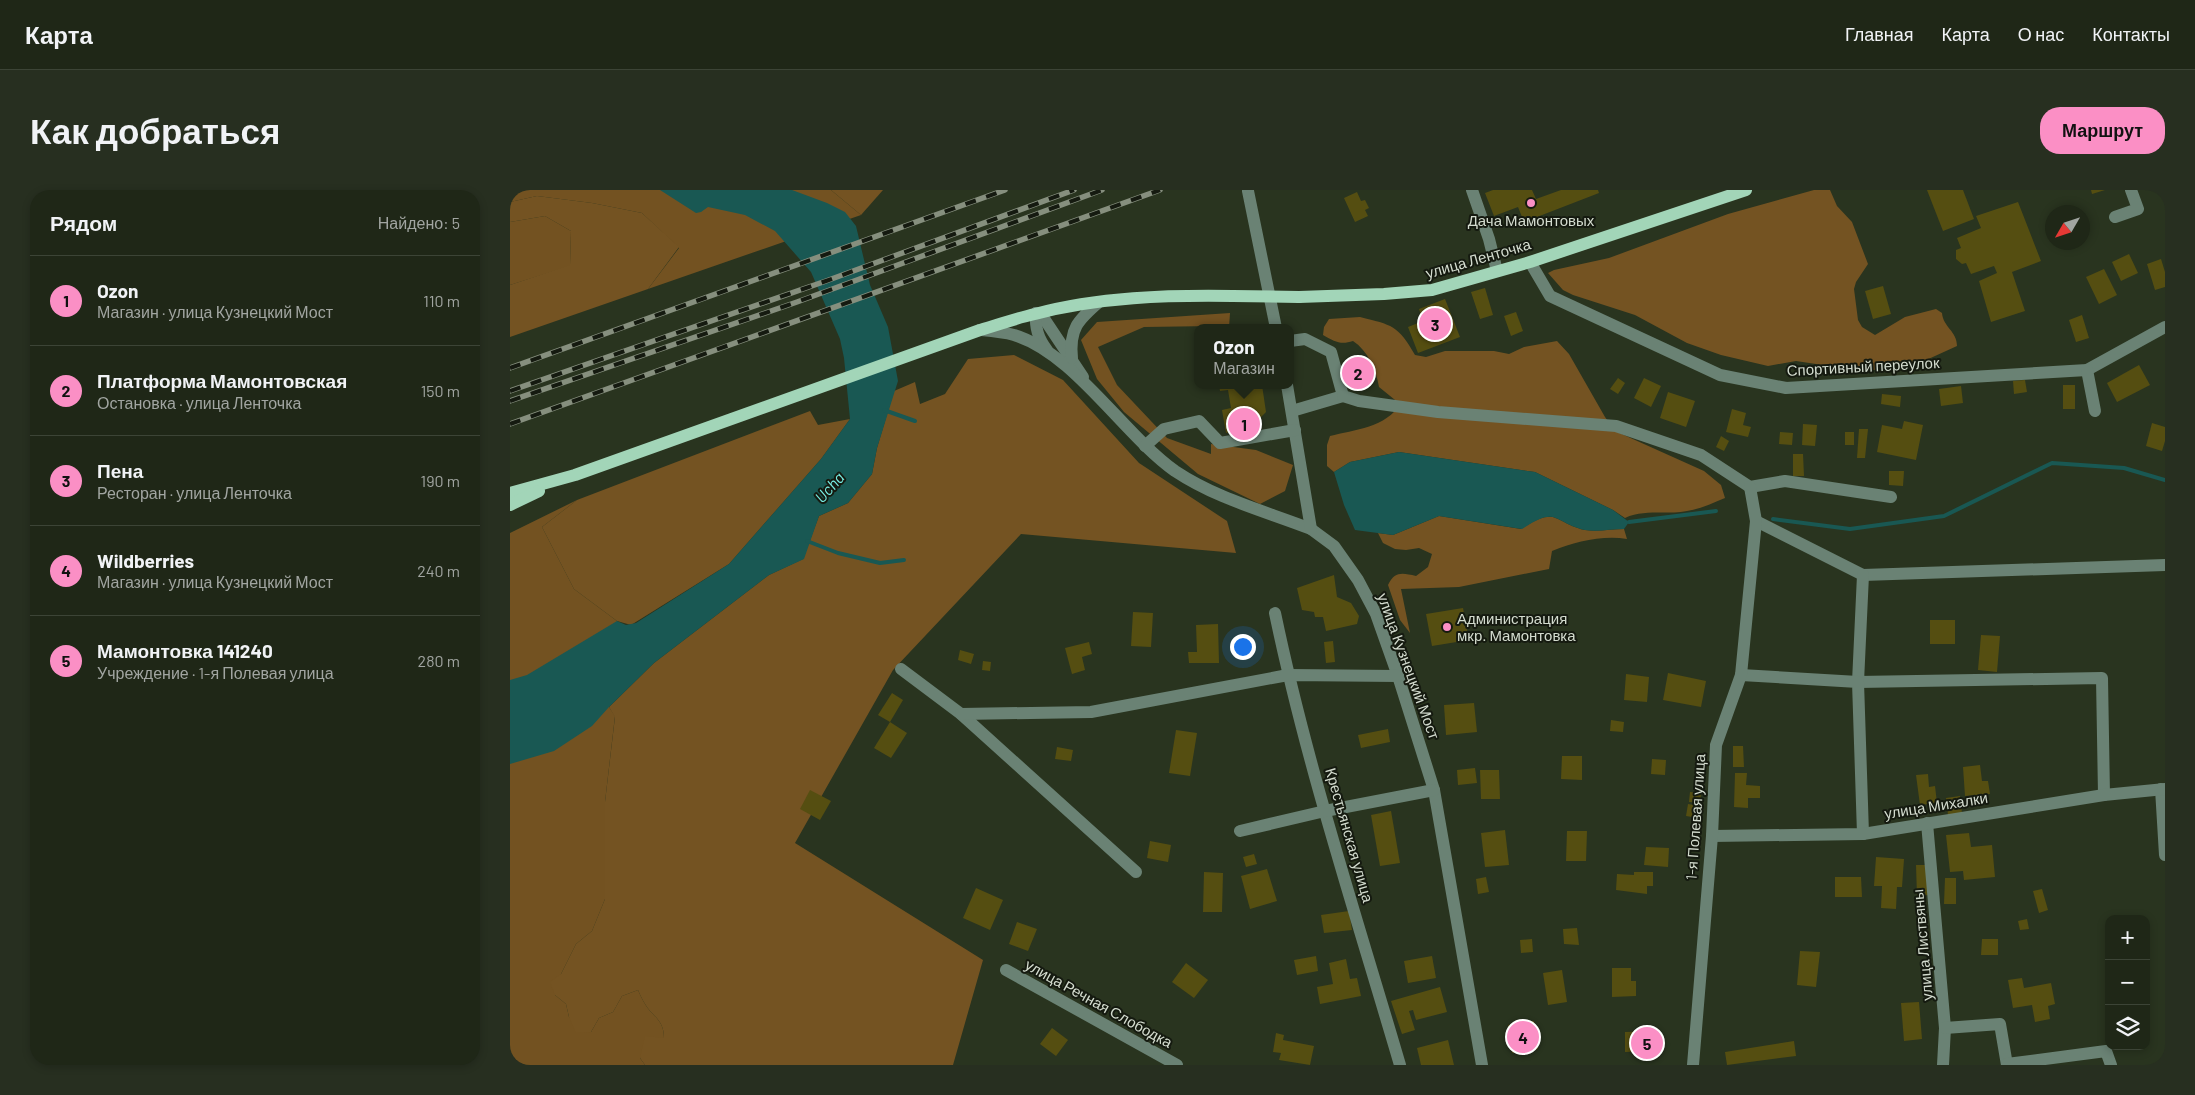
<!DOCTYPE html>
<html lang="ru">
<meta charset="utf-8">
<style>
:root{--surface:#1f2717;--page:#272f20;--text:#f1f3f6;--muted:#a1a5a1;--line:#3c4436;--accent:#fb8fc5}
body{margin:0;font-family:Barlow,sans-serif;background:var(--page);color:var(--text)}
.controls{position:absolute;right:15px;bottom:15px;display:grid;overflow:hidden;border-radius:10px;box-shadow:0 2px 8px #0003}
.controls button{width:45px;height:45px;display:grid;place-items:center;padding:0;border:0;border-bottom:1px solid var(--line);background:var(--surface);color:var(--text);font:25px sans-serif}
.compass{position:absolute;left:1535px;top:15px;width:45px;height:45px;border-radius:50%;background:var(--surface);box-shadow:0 2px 8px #0003;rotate:231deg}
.you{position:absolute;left:732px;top:456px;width:18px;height:18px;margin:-12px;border:4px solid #fff;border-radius:50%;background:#1a73e8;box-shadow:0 0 0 8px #1a73e833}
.badge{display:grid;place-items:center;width:32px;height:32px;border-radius:50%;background:var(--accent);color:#111;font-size:16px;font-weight:700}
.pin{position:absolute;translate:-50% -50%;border:2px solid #fff;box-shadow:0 1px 5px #0006}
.popup{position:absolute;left:684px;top:134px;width:100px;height:65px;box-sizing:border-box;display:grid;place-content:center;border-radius:10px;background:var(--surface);filter:drop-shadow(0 1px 4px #0005);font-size:16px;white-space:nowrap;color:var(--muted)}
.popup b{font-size:19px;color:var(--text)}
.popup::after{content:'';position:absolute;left:50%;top:100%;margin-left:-10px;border:10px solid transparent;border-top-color:var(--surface)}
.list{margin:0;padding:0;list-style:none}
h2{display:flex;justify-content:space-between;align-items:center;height:65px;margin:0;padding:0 20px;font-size:21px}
h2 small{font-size:16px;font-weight:400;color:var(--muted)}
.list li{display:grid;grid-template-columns:32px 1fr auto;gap:15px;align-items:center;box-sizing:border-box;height:90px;padding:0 20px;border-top:1px solid var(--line)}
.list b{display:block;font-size:19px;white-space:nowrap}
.list p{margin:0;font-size:16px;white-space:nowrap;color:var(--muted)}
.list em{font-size:16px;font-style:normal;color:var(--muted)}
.icon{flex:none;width:28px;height:28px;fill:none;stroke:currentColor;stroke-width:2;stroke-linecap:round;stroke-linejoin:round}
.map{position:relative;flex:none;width:1655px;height:875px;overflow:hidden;border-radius:20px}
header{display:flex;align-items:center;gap:30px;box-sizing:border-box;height:70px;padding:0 25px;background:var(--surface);border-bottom:1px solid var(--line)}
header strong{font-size:24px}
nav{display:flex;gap:28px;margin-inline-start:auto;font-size:18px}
.intro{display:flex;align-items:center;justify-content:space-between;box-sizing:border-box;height:120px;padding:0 30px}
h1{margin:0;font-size:35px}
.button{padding:12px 22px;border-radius:20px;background:var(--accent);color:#111;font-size:18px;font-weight:700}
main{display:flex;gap:30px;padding:0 30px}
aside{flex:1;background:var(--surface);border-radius:20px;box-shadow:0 2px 8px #0003}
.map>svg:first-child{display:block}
</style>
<header>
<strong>Карта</strong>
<nav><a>Главная</a><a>Карта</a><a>О нас</a><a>Контакты</a></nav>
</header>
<div class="intro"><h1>Как добраться</h1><a class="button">Маршрут</a></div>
<main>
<aside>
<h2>Рядом<small>Найдено: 5</small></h2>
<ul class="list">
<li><span class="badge">1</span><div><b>Ozon</b><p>Магазин · улица Кузнецкий Мост</p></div><em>110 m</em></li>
<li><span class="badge">2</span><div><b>Платформа Мамонтовская</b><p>Остановка · улица Ленточка</p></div><em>150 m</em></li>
<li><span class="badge">3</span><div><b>Пена</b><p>Ресторан · улица Ленточка</p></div><em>190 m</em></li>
<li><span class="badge">4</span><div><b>Wildberries</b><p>Магазин · улица Кузнецкий Мост</p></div><em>240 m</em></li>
<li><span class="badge">5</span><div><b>Мамонтовка 141240</b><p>Учреждение · 1-я Полевая улица</p></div><em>280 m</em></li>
</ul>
</aside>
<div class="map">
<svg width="1655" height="875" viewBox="0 0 1655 875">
<rect width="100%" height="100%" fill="#29341f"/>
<!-- green -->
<g fill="#735221">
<path d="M0 0H321L351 25 138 99 169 58 132 23 82 13 27 6 0 12Z"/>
<path d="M35 26 61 41 60 76 0 95V32Z"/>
<path d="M720 123 719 138 704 136 634 137 588 157 607 195 657 248 701 264V254L746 260 783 275 775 301 750 314 688 284 614 222 587 189 571 150 587 132Z"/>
<path d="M67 310 32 337 64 399 107 431 99 517 105 526 95 612V709L82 741 66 754 51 784 45 805 56 814 59 827 81 842 89 828 103 822 112 806 128 800C131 807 135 815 140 821 149 830 154 835 154 848L130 868 135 875H0V343Z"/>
</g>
<!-- forest -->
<g fill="#745322">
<path d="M321 0H373L351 25Z"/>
<path d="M1304 0H1320L1327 16 1342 32 1358 74 1346 92 1344 99 1348 130 1352 137 1365 145 1395 127 1426 119 1432 123C1433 137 1447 141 1447 156L1414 171 1382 180H1346L1286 171 1258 176 1211 165 1177 153 1125 125 1063 105 1053 100 1038 83 1044 80 1099 68 1218 24Z"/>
<path d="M27 6 82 13 132 23 169 57 138 99 0 147V95L60 75 61 41 35 26 0 32V12Z"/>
<path d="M850 127C882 135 888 135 905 165L916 167 935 161H984L999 164 1014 157 1047 151 1059 164 1095 227 1105 241 1194 281 1211 295 1215 308C1203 313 1190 319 1177 321 1156 325 1135 319 1115 328L1103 320 1025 282 889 262 840 272 824 282 817 276V255L820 246C844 240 877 237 890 214L869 197C866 179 858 161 843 151 831 155 825 152 813 145L814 137 819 129Z"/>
<path d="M504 165 553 190 629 273 717 331 726 363 511 344 383 480 285 653 473 770 443 875H135L130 868 135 846 154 848C154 835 149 830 140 821 135 815 131 807 128 800L112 806 103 822 89 828 81 842 66 843 59 827 56 814 45 805 40 792 51 784 66 754 82 741 95 709V612L105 527 99 517 144 473 259 385 293 369 309 326 338 313 362 284 367 258 384 201 405 192 410 214 435 204 458 169Z"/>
<path d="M300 221 308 235 340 229 311 269 219 374 121 435 107 431 64 399 32 337 67 310Z"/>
<path d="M929 326 1011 339C1048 315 1042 332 1075 340 1087 342 1102 339 1114 339L1117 349C1092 345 1065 352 1042 361L1039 379 949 397 891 399 900 443 890 430 878 395C885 381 892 383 906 386L918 377 922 364 909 358 896 360 885 359 873 353 868 343 883 345Z"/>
</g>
<!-- water -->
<g fill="#195853">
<path d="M150 0H282L317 13 335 22 346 36 360 95 378 137 388 191 367 258 362 284 338 313 309 326 294 369 259 385 144 473 99 517 82 536 44 561 0 574V490L17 485 107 431 116 435 126 433 219 374 311 269 340 229 334 168 330 149 301 82 265 41 235 25 198 17 191 22 186 23Z"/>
<path d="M889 262 1025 282 1103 320 1119 332 1114 339C1102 339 1087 342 1075 340 1042 332 1048 315 1012 339L929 326 883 345 845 340 834 315 824 282 840 272Z"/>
</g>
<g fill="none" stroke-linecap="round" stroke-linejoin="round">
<!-- stream -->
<g stroke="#195853" stroke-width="4">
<path d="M374 220 405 231"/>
<path d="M1263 329 1340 339 1434 326 1542 273 1614 278 1655 290"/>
<path d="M1119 332 1206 321"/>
<path d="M297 351 328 363 370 373 394 370"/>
</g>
</g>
<!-- building -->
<g fill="#554e11">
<path d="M983 0H1022L1026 9 1051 0H1088L1089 3 1014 32 1008 17 984 26 975 3Z"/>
<path d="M1417 0H1453L1464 29 1433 41Z"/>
<path d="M1581 0H1595L1582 4Z"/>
<path d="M847 2 851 11 855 10 859 18 855 20 858 26 845 32 834 8Z"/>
<path d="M1508 12 1531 71 1502 82 1515 121 1481 132 1469 91 1487 83 1484 76 1461 84 1456 73 1452 74 1446 69V60L1451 58 1447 48 1471 38 1466 26Z"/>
<path d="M1619 64 1628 83 1611 91 1602 72Z"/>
<path d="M1651 69 1655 82V97L1645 100 1637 74Z"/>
<path d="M1594 79 1607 105 1589 114 1576 87Z"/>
<path d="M1373 96 1381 124 1363 129 1355 101Z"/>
<path d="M975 98 983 125 970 129 961 102Z"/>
<path d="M935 109 950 147 908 163 898 137 913 131 909 119Z"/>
<path d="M1006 122 1013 141 1001 146 994 126Z"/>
<path d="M1572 125 1579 148 1566 152 1559 130Z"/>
<path d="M1629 175 1640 195 1607 212 1597 193Z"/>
<path d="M1108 188 1115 193 1108 204 1100 199Z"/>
<path d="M1134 188 1151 196 1141 217 1124 208Z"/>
<path d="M1515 190 1517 202 1504 204 1503 191Z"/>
<path d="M709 195H752L756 222 749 229 744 230 745 238 716 243 712 220 721 218 718 200 710 201Z"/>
<rect x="1553" y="195" width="12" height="24"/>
<path d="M1451 196 1453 213 1431 216 1429 199Z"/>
<path d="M1158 202 1185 211 1176 237 1150 228Z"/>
<path d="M1372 204 1391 206 1390 217 1371 214Z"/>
<path d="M1222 219 1236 223 1233 235 1241 237 1238 247 1216 242Z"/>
<path d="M1394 231 1413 235 1406 270 1367 262 1372 235 1392 239Z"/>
<path d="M1642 233 1655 237V251L1652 261 1636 256Z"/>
<path d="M1293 234 1307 235 1305 256 1292 255Z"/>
<path d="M1349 239H1358L1355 268H1347Z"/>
<path d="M1270 242 1283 243 1282 255 1269 254Z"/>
<rect x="1335" y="242" width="9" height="13"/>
<path d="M1211 246 1219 251 1214 261 1206 257Z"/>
<path d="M1283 264H1293L1294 286H1283Z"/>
<path d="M1379 281H1394L1393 296 1379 295Z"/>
<path d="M824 385 827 407 841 413 849 426 847 434 816 441 813 427H805L804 422 792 420 787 398Z"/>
<path d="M953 418 959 450 922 456 916 424Z"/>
<path d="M623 422 643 423 641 457 621 456Z"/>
<rect x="1420" y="430" width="25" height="24"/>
<path d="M708 434 709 473H679L678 462H687L686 435Z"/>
<path d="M1471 445 1490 446 1487 482 1468 480Z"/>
<path d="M823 451 825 472 816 473 814 452Z"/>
<path d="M579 452 582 464 572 467 575 480 562 484 555 458Z"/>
<path d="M450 460 464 464 461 474 448 470Z"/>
<path d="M473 471 481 472 480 481 472 480Z"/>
<path d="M1158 483 1196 491 1191 517 1153 510Z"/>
<path d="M1116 484 1139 487 1137 512 1114 510Z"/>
<path d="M382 503 393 510 380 532 368 525Z"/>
<path d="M964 513 967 542 936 545 934 515Z"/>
<path d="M1101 530 1114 532 1113 542 1100 541Z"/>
<path d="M380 532 397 543 381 568 364 558Z"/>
<path d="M878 539 880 552 851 558 848 545Z"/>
<path d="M666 540 687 543 680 586 659 583Z"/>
<path d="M1223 556H1233L1234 577H1223Z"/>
<path d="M547 557 563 560 561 571 545 569Z"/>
<path d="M1052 566H1072V590L1051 589Z"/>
<path d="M1142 569 1156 570 1155 585 1141 584Z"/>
<path d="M1470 575 1472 591H1478L1480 604 1455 606 1453 577Z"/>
<path d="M965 578 967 593 948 595 947 580Z"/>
<path d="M970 580H989L990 609H971Z"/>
<path d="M1225 583H1237L1236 595 1250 596V608H1238V618L1224 617Z"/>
<path d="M1418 584 1419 597 1425 596 1427 613 1410 615 1406 585Z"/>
<path d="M300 600 321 611 310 630 290 619Z"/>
<path d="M1180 602 1191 603 1190 613 1179 612Z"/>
<path d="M1450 606 1452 623 1438 625 1436 608Z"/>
<path d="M1178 614 1190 616 1188 628 1176 626Z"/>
<path d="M881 621 890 673 870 676 861 625Z"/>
<path d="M995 640 999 675 975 677 971 643Z"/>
<path d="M1057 641H1077L1076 671H1056Z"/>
<path d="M1459 643 1461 657 1482 655 1485 687 1454 690 1453 681 1440 682 1436 645Z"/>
<path d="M640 651 661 655 658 672 637 668Z"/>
<path d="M1136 657 1159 658 1158 677 1134 675Z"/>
<path d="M744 664 747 674 736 677 733 667Z"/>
<path d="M1366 667 1394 669 1392 697H1387L1386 719 1371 718 1372 696H1364Z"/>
<path d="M1406 675H1419L1420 705 1407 706Z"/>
<path d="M757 679 767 711 740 719 731 686Z"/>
<path d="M694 682 713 683 712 722H693Z"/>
<path d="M1124 682H1143V696H1137V704L1106 700 1107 684 1124 685Z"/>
<path d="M976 687 979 702 968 704 966 689Z"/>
<path d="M1325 687H1351L1352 707H1325Z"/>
<path d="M1435 688H1446V714H1434Z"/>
<path d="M466 698 493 710 480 740 453 728Z"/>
<path d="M1532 699 1538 720 1529 723 1523 701Z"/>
<path d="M839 721 842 740 814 743 811 725Z"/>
<path d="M1517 729 1519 739 1510 740 1508 731Z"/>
<path d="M507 732 527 739 518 761 499 754Z"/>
<path d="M1067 738 1069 755 1054 754 1053 739Z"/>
<path d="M1022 749 1023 762 1011 763 1010 750Z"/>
<path d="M1472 749H1488V765H1471Z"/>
<path d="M1290 761 1310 762 1306 797 1287 795Z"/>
<path d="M806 766 808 781 787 785 784 770Z"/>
<path d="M922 766 926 788 898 793 894 771Z"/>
<path d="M836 769 840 789 847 788 851 806 810 814 807 797 823 794 819 773Z"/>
<path d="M676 773 698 790 684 808 662 792Z"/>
<path d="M1102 778H1121V791H1126V806L1102 807Z"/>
<path d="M1052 780 1057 812 1038 815 1033 783Z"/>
<path d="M1512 788 1514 798 1541 793 1545 814 1538 816 1540 829 1525 832 1522 815 1503 818 1498 790Z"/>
<path d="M930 797 937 822 906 830 903 820 899 821 905 840 892 844 881 811Z"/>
<path d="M1409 812 1412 849 1394 851 1391 813Z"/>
<path d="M1024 831 1028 859 1002 863 998 835Z"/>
<path d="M542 838 558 850 546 866 530 854Z"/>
<path d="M1147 841V861L1115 862V842Z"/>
<path d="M766 843 774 845 773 850 804 856 800 875 769 870 771 863 763 862Z"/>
<path d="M938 850 944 875H911L907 858Z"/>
<path d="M1284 851 1286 866 1217 875 1215 862Z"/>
</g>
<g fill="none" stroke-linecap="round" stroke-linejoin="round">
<!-- minor -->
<g stroke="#6a8274" stroke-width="12">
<path d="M962 0 979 49 987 81"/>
<path d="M738 1 766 138"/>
<path d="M1605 27 1628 19 1621 0"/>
<path d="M1020 72 1040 106 1210 185 1276 198 1577 180 1655 137"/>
<path d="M526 123 535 130 573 187"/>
<path d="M526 123C525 138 528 148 537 160"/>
<path d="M470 140C481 141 493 142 504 145 564 163 613 244 665 281 707 309 755 321 801 339L824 356 848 390 866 424 888 486 924 600 972 875"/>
<path d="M780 151 795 149 821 162 833 206 782 221"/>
<path d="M562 168C559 139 568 130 589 112"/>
<path d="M1577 180 1585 221"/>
<path d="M777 195 801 339"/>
<path d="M833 206 849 211 928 222 1106 236 1191 265 1240 297 1275 291 1381 307"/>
<path d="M635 256 654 239 689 231 710 253 785 240"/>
<path d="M1246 331 1353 385 1655 375"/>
<path d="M1353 385 1348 492 1592 488 1594 605"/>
<path d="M765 423C797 576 846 725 890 875"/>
<path d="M391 479 451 524 626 682"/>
<path d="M1231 485 1348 492 1353 644"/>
<path d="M451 524 581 522 778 485 888 486"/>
<path d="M1651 599 1655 665"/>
<path d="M1417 633 1435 838 1433 875"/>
<path d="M730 641 815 621 924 600"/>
<path d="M1202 646 1353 644 1594 605 1655 599"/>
<path d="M496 780 667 875"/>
<path d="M1435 838 1490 834 1497 875"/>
<path d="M1497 874 1596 861 1601 875"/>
<path d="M1183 875 1202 646 1206 555 1231 485 1246 331 1240 297"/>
</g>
<!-- major -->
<g stroke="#a2d5b8" stroke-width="12">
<path d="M789 107 874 104 922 100 1020 72 1236 0"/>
<path d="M0 303 65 285 470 140C488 135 506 128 525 124 588 107 658 105 723 106"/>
<path d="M0 315 29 301"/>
</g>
<!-- rail casing -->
<g stroke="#868f7e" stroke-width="5.5">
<g id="rail">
<path d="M0 178 495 0"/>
<path d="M0 201 316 91 564 0"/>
<path d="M0 211 287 112 592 0"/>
<path d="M0 234 650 0"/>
</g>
</g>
<!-- rail -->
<use href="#rail" stroke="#151a10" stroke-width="4" stroke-dasharray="11" stroke-linecap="butt"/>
<!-- major-bridge -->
<path stroke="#a2d5b8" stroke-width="12" d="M723 106 789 107"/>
</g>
<!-- markers -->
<g fill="#fb8fc5" stroke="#151a10" stroke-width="2">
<circle cx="1021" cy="13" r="5"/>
<circle cx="937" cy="437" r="5"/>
</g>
<g text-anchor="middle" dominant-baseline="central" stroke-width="4" stroke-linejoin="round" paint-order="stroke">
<!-- poi labels -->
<g font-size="15" fill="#d4dccf" stroke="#151a10">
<text x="1021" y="30">Дача Мамонтовых</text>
<text x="947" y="428" text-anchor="start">Администрация<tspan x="947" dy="17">мкр. Мамонтовка</tspan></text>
</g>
<!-- street labels -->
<g font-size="15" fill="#d4dccf" stroke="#151a10">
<text transform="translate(968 68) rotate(-16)">улица Ленточка</text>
<text transform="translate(1353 176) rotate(-3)">Спортивный переулок</text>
<text transform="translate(899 476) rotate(70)">улица Кузнецкий Мост</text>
<text transform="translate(1426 615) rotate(-9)">улица Михалки</text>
<text transform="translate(1185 627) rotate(-86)">1-я Полевая улица</text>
<text transform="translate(840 645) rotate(74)">Крестьянская улица</text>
<text transform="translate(1412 755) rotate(-95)">улица Листвяны</text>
<text transform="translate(589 813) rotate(29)">улица Речная Слободка</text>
</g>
<!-- water labels -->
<g font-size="16" font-style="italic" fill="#78eee4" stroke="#151a10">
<text transform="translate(319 297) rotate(-48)">Ucha</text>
</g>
</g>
</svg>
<div class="controls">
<button>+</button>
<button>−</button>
<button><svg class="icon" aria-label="layers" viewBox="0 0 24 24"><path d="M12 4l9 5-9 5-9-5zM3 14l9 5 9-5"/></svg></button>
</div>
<svg class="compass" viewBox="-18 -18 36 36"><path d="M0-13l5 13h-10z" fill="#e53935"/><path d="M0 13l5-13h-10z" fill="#a1a5a1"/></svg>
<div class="you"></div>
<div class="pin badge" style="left:734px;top:234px">1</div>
<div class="popup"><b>Ozon</b>Магазин</div>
<div class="pin badge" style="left:848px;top:183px">2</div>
<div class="pin badge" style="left:925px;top:134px">3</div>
<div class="pin badge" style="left:1013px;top:847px">4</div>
<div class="pin badge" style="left:1137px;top:853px">5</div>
</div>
</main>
